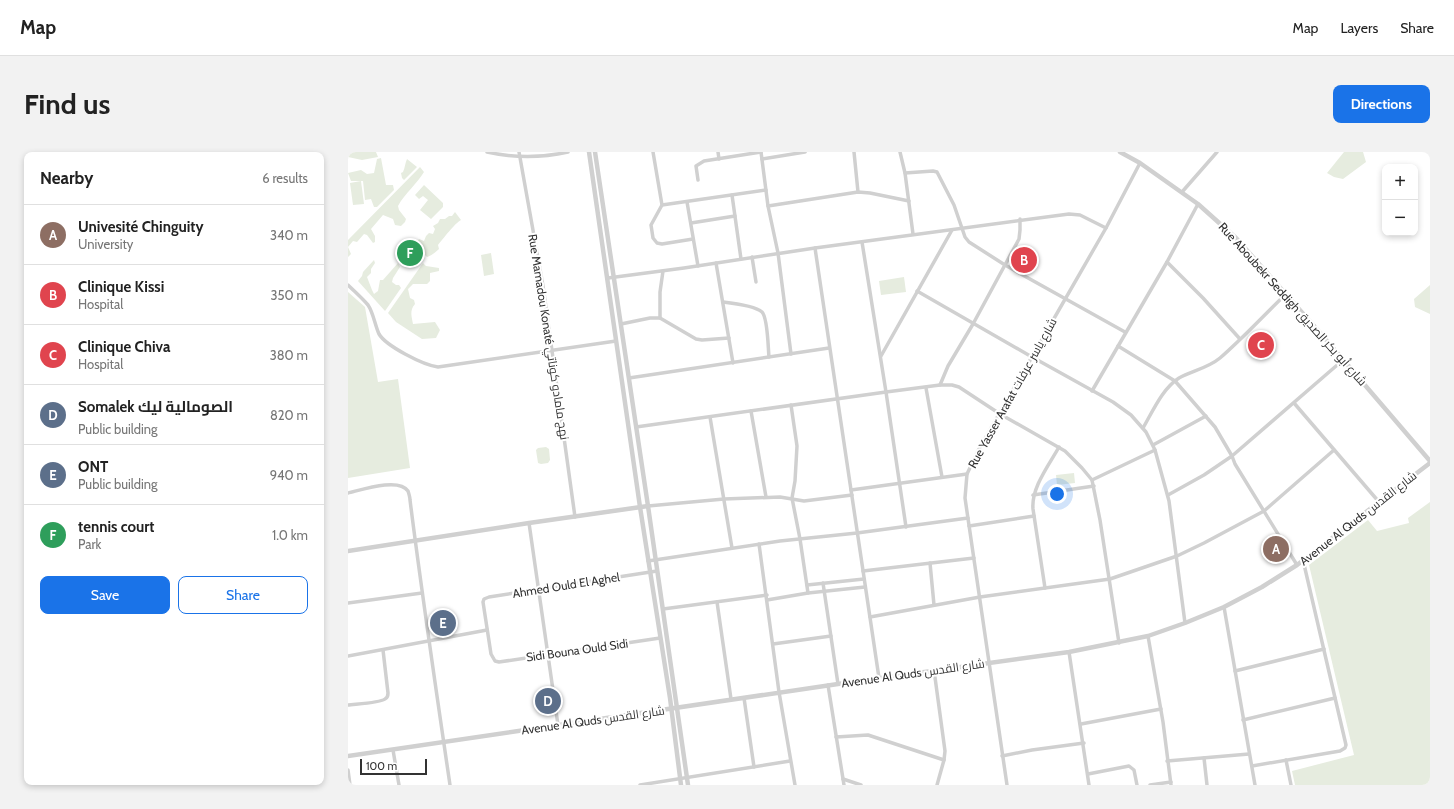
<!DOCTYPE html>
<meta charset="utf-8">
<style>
:root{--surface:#fff;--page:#f2f2f2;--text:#222;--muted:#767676;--line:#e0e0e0;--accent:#1a73e8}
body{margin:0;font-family:Cabin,Cairo,sans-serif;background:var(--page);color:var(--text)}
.controls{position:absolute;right:12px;top:12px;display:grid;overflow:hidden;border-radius:8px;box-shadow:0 2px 6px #0003}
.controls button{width:36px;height:36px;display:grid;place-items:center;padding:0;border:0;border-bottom:1px solid var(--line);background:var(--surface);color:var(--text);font:20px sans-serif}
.scale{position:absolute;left:12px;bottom:10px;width:67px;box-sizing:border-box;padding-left:4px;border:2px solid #333;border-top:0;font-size:11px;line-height:14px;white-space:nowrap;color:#333;-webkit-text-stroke:3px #fff;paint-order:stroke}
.you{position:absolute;left:709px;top:342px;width:14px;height:14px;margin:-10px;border:3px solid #fff;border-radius:50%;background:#1a73e8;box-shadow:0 0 0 6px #1a73e833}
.badge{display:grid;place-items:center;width:26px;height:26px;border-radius:50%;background:var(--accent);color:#fff;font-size:13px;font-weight:700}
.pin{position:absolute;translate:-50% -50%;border:2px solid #fff;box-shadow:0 1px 4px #0006}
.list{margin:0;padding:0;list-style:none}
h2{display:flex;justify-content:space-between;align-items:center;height:52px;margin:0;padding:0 16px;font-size:17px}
h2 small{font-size:13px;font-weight:400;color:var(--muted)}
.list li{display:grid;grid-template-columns:26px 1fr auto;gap:12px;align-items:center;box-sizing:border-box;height:60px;padding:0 16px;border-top:1px solid var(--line)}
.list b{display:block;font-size:15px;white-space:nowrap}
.list p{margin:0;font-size:13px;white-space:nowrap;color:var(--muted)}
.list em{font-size:13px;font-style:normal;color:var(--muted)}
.actions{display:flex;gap:8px;padding:12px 16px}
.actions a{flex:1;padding:9px 0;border:1px solid var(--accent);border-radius:8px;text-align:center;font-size:14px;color:var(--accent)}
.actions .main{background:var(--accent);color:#fff}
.map{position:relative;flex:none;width:1082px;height:633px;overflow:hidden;border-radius:8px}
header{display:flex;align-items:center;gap:24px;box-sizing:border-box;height:56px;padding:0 20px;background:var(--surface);border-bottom:1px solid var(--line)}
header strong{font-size:19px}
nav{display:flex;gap:22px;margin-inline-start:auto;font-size:14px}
.intro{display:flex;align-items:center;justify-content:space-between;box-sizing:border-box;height:96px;padding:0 24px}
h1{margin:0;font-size:28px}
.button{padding:10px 18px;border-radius:8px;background:var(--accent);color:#fff;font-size:14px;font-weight:700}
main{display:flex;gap:24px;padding:0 24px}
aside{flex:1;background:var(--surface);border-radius:8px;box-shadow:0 2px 6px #0003}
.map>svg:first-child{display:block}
</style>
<header>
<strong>Map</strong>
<nav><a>Map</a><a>Layers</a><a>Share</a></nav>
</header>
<div class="intro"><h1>Find us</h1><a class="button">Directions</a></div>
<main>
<aside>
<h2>Nearby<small>6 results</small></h2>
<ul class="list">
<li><span class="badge" style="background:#8d6e63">A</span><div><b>Univesité Chinguity</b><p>University</p></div><em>340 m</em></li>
<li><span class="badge" style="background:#e0444e">B</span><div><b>Clinique Kissi</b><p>Hospital</p></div><em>350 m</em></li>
<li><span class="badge" style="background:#e0444e">C</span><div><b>Clinique Chiva</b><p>Hospital</p></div><em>380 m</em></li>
<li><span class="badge" style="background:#5c6f8a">D</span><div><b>Somalek الصومالية ليك</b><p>Public building</p></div><em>820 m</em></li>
<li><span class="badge" style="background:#5c6f8a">E</span><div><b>ONT</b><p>Public building</p></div><em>940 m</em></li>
<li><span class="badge" style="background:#2e9e5b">F</span><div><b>tennis court</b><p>Park</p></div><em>1.0 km</em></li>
</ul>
<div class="actions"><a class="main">Save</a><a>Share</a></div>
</aside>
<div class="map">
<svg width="1082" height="633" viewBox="0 0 1082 633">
<rect width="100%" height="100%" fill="#fff"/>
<!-- green -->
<g fill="#e6ecdf">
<path d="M0 0H28L30 5 14 8 0 5Z"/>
<path d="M996 0H1015L1018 10 995 27 986 25 979 21Z"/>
<path d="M33 6 38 33H45L46 38 29 55H26L23 47 17 48 15 29H3L0 21 13 18 19 22 26 21 29 7Z"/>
<path d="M59 7 69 15 56 28 54 26 53 21 55 20C57 16 57 11 59 7Z"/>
<path d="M72 15 76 20C69 32 57 41 50 54L51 58 58 67 57 70 53 74 47 73 45 67 35 63 23 77 27 84V90L25 91 19 83 16 82 9 90 5 89 0 95 3 102 0 105V88Z"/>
<path d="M13 29 16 52 5 53 2 31Z"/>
<path d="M76 33 95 51V55L83 67 72 58 80 48 75 44 71 47 67 43Z"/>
<path d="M107 60 113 68C107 71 95 87 90 93L91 97C88 100 83 104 79 105L77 103 73 104 70 101 67 92 71 87 76 89 78 84 81 81 85 82 87 77 85 74 90 71 92 67H97L101 64H104Z"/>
<path d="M64 88 70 110 60 113 54 91Z"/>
<path d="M143 101 146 122 136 124 133 103Z"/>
<path d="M26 108 27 111 23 117V121L19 125 24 138 26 142 30 139 32 128H35L50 111 52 115 45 126 44 130 48 133H51L53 136 37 159 10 129 14 124 15 120Z"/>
<path d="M75 111 78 114 91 116V119L82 121V129L79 132H65L60 137 62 146 66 148 67 152C61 159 64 165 65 172L87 170 92 178 88 186 74 187 48 170 40 161Z"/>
<path d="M556 125 558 140 533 143 531 129Z"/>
<path d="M1082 133V162L1067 155 1066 147Z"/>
<path d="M0 140 17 155 30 230 50 227 62 316 0 326Z"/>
<path d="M198 295 201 297 202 308 200 311 193 312 190 311 188 298 190 296Z"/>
<path d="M726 321 727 331 709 333 708 323Z"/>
<path d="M1082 350V633H947L944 619 1006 603 961 413 1020 368 1029 379 1061 371 1060 366Z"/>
</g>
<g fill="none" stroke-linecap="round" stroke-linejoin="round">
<!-- minor -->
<g stroke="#d0d0d0" stroke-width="3.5">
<path d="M139 0C166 6 193 6 220 0"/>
<path d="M171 0 195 134 227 365"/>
<path d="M305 0 314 53 303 73 305 86 309 91 314 92 345 87"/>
<path d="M370 0 371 7"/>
<path d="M413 0 420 54 430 101 443 202"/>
<path d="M506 0 510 40"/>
<path d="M552 0 557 21 565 82"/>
<path d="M414 7 457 0"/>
<path d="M557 21 585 19 589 20 606 53 617 85 621 90 657 113 777 180"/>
<path d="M350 28 348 14 356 9 413 0"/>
<path d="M834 40 869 0"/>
<path d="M384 43 393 107"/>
<path d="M339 50 350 114"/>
<path d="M314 53 418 38"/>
<path d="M420 54 510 40 522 41 561 49"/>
<path d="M343 71 387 64"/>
<path d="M514 90 538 240 558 375"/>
<path d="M467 96 531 526"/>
<path d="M404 105 408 130"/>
<path d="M819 110 855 146 892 187"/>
<path d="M368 111 385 211"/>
<path d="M260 126 336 116 467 96 721 62 732 63 758 76"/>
<path d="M0 133C6 139 14 146 20 153 25 160 27 173 31 182 38 194 75 213 90 215L268 189"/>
<path d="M569 139 684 205 765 250 783 263 798 280 807 298 821 349 837 471"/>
<path d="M375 150C384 151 407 154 414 160 420 166 420 196 421 205"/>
<path d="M312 166V140L315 119"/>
<path d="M273 172 302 166H312L348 187 354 188 381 186"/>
<path d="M770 194 827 229 867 275 884 304 887 312 949 413"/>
<path d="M533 204 604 78"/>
<path d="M281 226 481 196"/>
<path d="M592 233 600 214 625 172 671 87 672 78V67"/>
<path d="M578 236 594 325"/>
<path d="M744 239 819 110 850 52"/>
<path d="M946 251 1031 350"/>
<path d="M443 253 449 294 447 329 444 346 452 387 460 441"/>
<path d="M403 259 418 345"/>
<path d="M362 265 384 396"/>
<path d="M288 275 538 240 592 233H604L611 235 652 262 717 299 734 316 744 328 752 368 771 491"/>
<path d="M795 276C805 259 814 237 831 226 844 219 860 216 872 206 895 186 916 163 938 142"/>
<path d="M805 293 858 264"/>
<path d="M744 328 807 298"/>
<path d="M503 338 619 322"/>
<path d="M0 341C13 338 51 325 60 339 61 342 62 346 62 348 74 443 88 538 102 633"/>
<path d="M685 343 746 334"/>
<path d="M820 343 856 323 884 304 995 208"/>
<path d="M300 354 376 347 432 345 456 349 504 343"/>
<path d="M181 371 210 573"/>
<path d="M621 374 686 364"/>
<path d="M411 392 431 540 447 633"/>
<path d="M300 409 432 389 509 381 620 366"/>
<path d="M582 411 586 453"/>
<path d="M309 419 141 445 136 447 135 450 143 502 147 509 151 510 312 486"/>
<path d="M515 419 626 406"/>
<path d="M475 431 490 532"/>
<path d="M459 433 516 427"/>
<path d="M697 436 685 357C683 336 701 313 711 295"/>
<path d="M419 448 460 441 517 435"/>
<path d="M369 450 383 547"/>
<path d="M0 451 74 441"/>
<path d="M876 455 907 633"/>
<path d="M315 457 419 443"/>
<path d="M522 465 632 445 762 427 829 404 856 391 916 359 986 298"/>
<path d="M800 484 815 570 823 633"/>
<path d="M425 492 483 484"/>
<path d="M721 500 741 633"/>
<path d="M0 504 139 478"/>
<path d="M586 518 597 599 596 608 589 633"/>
<path d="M887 519 976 497"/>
<path d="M480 533 496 633"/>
<path d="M396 546 406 615"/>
<path d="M0 553C7 552 32 551 37 547 39 546 40 543 40 541L35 498"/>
<path d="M895 568 987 546"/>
<path d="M733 572 813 557"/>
<path d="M488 585 520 583 596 608"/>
<path d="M45 598 51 633"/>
<path d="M654 604 684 598 736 591"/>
<path d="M856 606 859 633"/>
<path d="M938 608 943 633"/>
<path d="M819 609 901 602"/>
<path d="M904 614 992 599 997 596 998 593 955 408"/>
<path d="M0 618 2 633"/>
<path d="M740 622 781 614 786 618 789 633"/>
<path d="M495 627 513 633"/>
<path d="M292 633 442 609"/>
<path d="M659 633 617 346 619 322 631 297 758 76 792 11"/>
<path d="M802 633 823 630"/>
</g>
<!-- tertiary -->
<g stroke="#d0d0d0" stroke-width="4.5">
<path d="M241 0 292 355 322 546 333 633"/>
<path d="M247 0 300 354 340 633"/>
<path d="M772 0 792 11 850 52 888 86 974 183 1082 309"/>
<path d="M0 399 181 371 300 354"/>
<path d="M0 604 490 532 721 500 800 484 837 471 876 455 914 435 949 413 1082 311"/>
</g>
</g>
<g text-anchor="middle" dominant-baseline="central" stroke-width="4" stroke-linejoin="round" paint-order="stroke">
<!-- street labels -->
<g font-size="12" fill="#333" stroke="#fff">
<text transform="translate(945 152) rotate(48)">Rue Aboubekr Seddigh شارع أبو بكر الصديق</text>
<text transform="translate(201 185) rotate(81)">Rue Mamadou Konaté نهج مامادو كوناتي</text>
<text transform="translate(664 241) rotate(-61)">Rue Yasser Arafat شارع ياسر عرفات</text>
<text transform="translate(1010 366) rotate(-38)">Avenue Al Quds شارع القدس</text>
<text transform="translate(218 433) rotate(-9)">Ahmed Ould El Aghel</text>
<text transform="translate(229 498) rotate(-8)">Sidi Bouna Ould Sidi</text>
<text transform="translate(565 521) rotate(-8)">Avenue Al Quds شارع القدس</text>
<text transform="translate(245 568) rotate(-8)">Avenue Al Quds شارع القدس</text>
</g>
</g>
</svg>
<div class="controls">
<button>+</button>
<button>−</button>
</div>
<div class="scale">100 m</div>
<div class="you"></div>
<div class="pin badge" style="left:928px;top:397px;background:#8d6e63">A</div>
<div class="pin badge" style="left:676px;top:108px;background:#e0444e">B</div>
<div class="pin badge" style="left:913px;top:193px;background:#e0444e">C</div>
<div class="pin badge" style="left:200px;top:549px;background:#5c6f8a">D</div>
<div class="pin badge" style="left:95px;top:471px;background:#5c6f8a">E</div>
<div class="pin badge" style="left:62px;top:101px;background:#2e9e5b">F</div>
</div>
</main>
